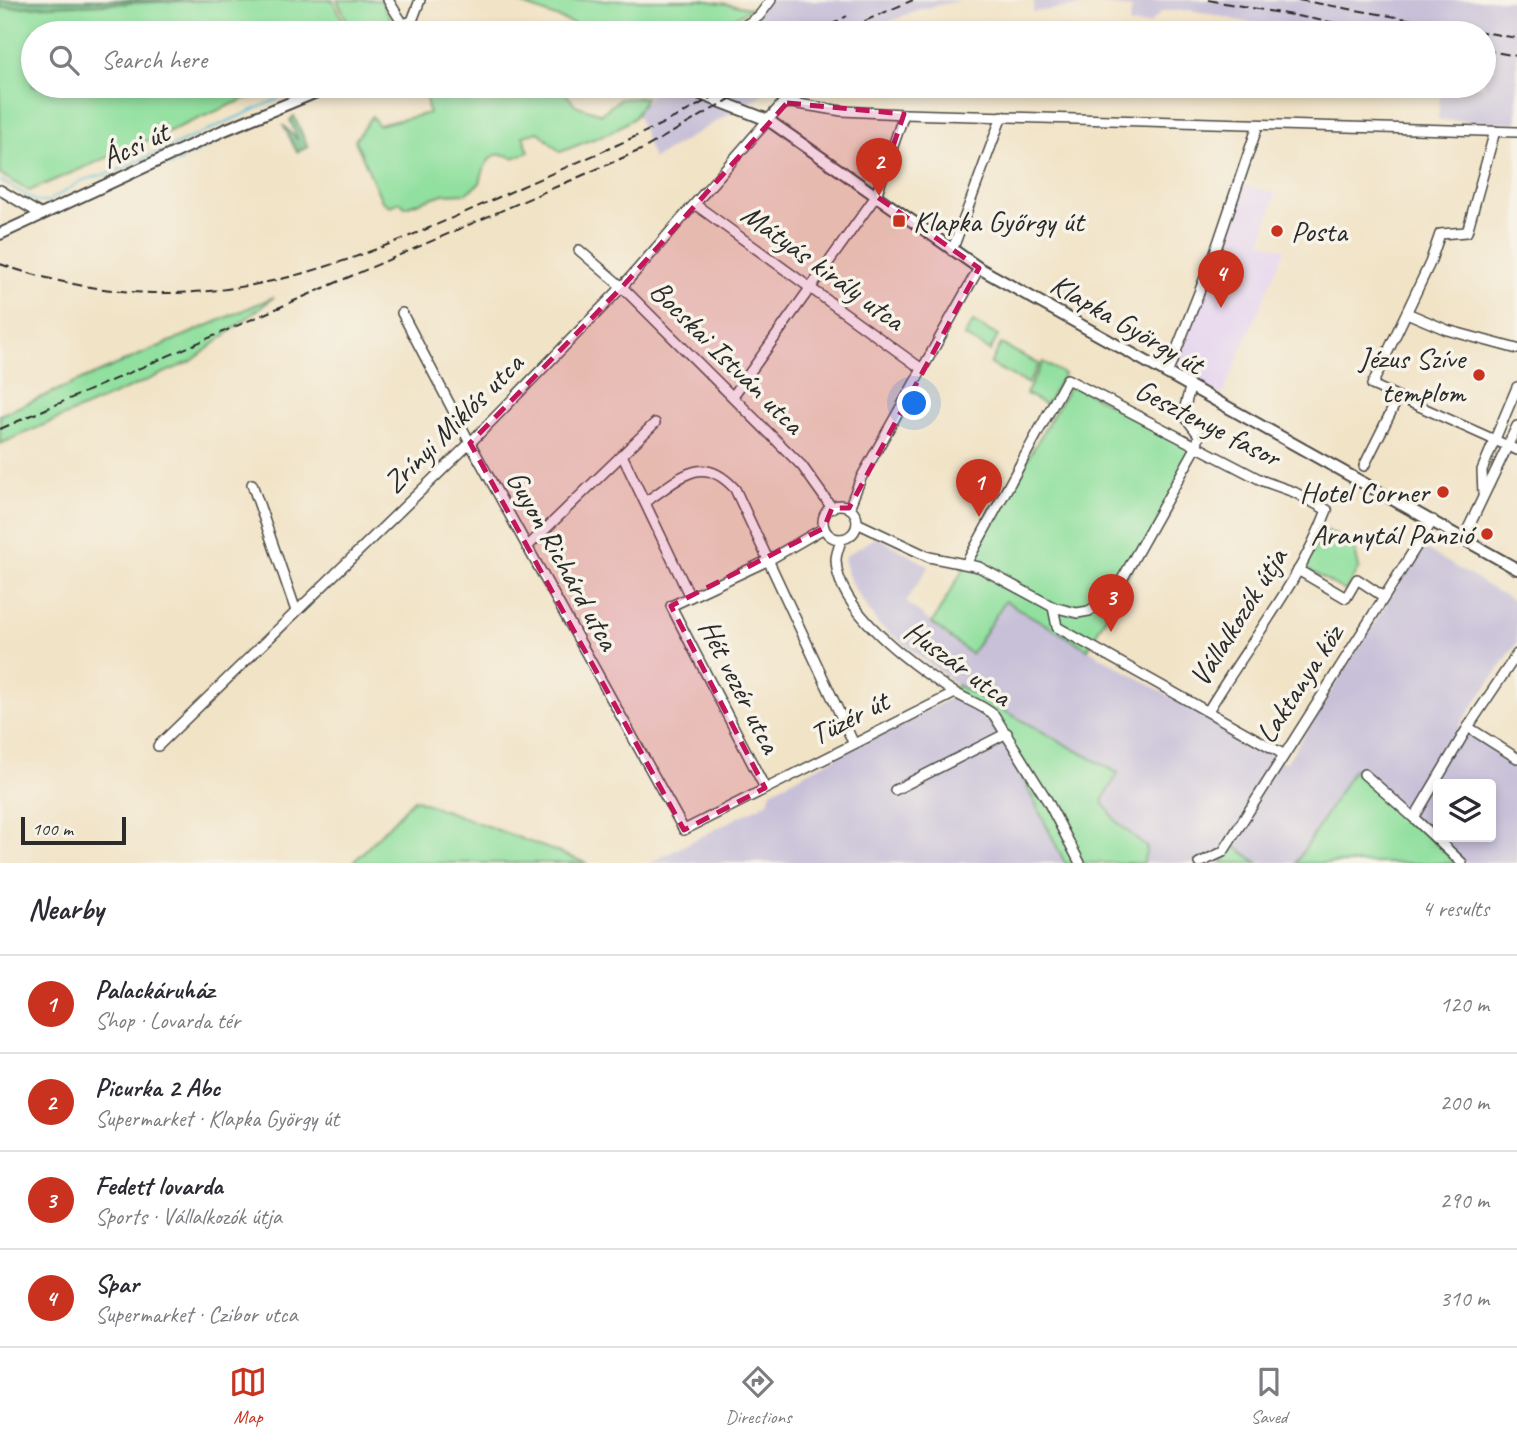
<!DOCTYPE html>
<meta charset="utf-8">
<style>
:root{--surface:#fff;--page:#f7f7f7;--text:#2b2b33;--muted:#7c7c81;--line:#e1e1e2;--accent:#c8321e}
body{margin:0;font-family:Caveat,sans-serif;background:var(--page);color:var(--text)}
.controls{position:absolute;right:21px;bottom:21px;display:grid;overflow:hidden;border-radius:7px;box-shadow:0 4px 10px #0003}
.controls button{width:63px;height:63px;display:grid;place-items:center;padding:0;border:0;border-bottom:2px solid var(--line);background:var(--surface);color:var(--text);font:35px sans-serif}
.scale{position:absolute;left:21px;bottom:18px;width:105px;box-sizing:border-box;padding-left:7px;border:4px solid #2b2b2b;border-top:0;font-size:19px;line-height:24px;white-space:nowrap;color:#2b2b2b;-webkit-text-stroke:5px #f7f3e8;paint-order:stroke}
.you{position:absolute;left:915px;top:404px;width:24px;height:24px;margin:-18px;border:5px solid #fff;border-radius:50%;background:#1a73e8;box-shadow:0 0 0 10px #1a73e833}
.badge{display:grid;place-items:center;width:46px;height:46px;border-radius:50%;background:var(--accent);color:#fff;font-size:23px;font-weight:700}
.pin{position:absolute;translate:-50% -58px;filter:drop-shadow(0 2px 4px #0008)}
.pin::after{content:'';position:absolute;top:37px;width:24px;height:21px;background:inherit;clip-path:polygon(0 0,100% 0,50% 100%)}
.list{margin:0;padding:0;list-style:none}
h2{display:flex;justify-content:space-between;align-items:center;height:91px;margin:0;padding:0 28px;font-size:30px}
h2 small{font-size:23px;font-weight:400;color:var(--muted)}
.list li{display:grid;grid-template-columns:46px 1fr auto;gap:21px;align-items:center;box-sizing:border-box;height:98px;padding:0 28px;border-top:2px solid var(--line)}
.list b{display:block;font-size:26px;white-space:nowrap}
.list p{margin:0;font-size:23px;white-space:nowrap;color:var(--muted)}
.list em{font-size:23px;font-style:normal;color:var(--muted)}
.icon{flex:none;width:38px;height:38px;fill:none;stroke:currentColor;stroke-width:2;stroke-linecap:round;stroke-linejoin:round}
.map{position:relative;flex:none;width:1517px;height:863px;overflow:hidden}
.search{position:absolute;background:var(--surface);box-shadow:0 4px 10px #0003;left:21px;right:21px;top:21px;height:77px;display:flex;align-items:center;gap:18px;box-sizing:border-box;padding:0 24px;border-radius:38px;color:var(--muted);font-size:26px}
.sheet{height:483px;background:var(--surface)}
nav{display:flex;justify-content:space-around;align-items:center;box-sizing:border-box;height:98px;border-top:2px solid var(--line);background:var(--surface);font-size:19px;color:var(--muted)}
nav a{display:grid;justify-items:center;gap:4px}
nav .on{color:var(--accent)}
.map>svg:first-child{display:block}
</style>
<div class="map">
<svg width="1517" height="863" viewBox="0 0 1517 863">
<rect width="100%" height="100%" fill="#f7f3e8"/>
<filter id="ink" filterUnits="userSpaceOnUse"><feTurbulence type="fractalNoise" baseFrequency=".0143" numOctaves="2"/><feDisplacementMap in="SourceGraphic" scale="14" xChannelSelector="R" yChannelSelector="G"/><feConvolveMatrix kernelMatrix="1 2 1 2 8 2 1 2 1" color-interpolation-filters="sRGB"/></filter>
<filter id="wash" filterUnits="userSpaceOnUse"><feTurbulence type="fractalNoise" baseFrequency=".00686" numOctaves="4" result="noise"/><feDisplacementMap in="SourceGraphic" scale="28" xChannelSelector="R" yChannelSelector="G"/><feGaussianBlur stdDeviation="1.57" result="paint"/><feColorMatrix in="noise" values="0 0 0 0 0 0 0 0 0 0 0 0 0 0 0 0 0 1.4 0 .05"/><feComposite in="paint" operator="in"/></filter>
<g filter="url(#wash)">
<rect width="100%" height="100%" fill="#f1e3c6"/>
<!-- built -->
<path fill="#e5d3f0" d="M1244 185 1276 193 1261 242 1285 249 1222 396 1174 372Z"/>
<!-- industrial -->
<g fill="#c7c0d8" fill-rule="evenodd">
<path d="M760 0H961L917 10 863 33H722L751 16Z"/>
<path d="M1034 0H1517V123L1438 120 1441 86H1484V33H1295L1191 10 1163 11 1149 24 1129 25 1132 8 1096 4 1033 12Z"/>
<path d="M659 86H776L653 159 636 112Z"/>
<path d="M877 537 929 566 906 602 970 654 1004 601 1286 763 1422 547 1517 603V643L1459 726 1517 765V863H1456L1354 770 1296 863H1258L1233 845 1222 863H1143L1147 848 1116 821 1102 801 1118 773 957 685 878 624 852 585 844 563 845 556ZM1438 784H1491V837H1438Z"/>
<path d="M951 698 978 706 1006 745 1065 863H650L768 802 771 791Z"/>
</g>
<!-- green -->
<g fill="#91e09f" stroke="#5e8665" stroke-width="2">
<path d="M0 0H333L349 33H33V86H265L259 93 29 191 0 174Z"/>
<path d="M337 0H381L398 33H353Z"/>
<path d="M511 0H703L751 8 711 33H598Z"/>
<path d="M462 86 561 87 575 105 601 114 620 99 646 97 634 118 611 132 560 152 539 132 523 136 529 152 513 158C491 147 484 164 480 183L466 193 443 194 405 207 400 202 390 206 382 201 355 140 372 116 378 125 429 113 424 88Z"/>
<path d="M274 297 192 361 0 444V415Z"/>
<path d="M973 322 998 336 990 351 964 336Z"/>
<path d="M1001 344 1039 364 1028 384 990 364Z"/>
<path d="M1043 362 1064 374 1046 405 1026 394Z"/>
<path d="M1071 384 1197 450 1088 649 1005 601 971 654 932 623Z"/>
<path d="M1326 530 1354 545 1359 568 1345 591 1304 567Z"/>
<path d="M957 685 1118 773 1102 801 1116 821 1147 848 1143 863H1065L1006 745 978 706 951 698Z"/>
<path d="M1354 769 1408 815 1456 863H1296Z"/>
<path d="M414 799 587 863H353Z"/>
<path d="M1233 845 1258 863H1222Z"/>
</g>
<!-- forest -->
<g fill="#74be86" stroke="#507458" stroke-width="2">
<path d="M0 0H210L0 8Z"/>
<path d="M294 116 308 147 297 152 283 125 298 140 290 120Z"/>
</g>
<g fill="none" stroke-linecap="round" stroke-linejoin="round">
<!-- stream -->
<g stroke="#5fc3dd" stroke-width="2">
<path d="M652 86 656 87"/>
<path d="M231 136 280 113"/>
<path d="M203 149 220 141"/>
<path d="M189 156 198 152"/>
<path d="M170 166 183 160"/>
<path d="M0 180 38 202H47L83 180 114 172 278 99"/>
</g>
</g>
</g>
<g filter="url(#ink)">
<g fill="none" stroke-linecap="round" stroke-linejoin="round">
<!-- minor casing -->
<g stroke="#494742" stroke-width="12">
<g id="minor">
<path d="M388 0 403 24 412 21"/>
<path d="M417 33 412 21 420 0"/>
<path d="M734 33 759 16 771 0"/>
<path d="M1495 131 1467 232 1440 234 1430 263 1372 385 1517 450"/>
<path d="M0 190 42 215"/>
<path d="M696 205 922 369"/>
<path d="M579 250 622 287 802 466 832 508"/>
<path d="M952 251 1002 116"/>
<path d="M402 313 470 443 684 830 955 693"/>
<path d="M1407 313 1447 330 1517 349"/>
<path d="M1167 374 1215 252 1258 125"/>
<path d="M733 396 876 196 904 114"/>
<path d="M623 457 690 597"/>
<path d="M1364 466 1398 398"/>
<path d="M252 484 296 611"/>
<path d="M1483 494 1482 470 1517 387"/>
<path d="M645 502C680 480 700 451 735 489L853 742"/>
<circle cx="840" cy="522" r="17"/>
<path d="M849 508 861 478 979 268"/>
<path d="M857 523 929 557 979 567 1053 607 1077 613 1089 611 1115 592 1197 446 1199 435 1183 414 1190 388"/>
<path d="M1464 537 1517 426"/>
<path d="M841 539C840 546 836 553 836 560 837 611 914 666 952 691 966 700 981 704 994 715L1047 800 1080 863"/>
<path d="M527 547 655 423"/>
<path d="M967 562 1067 379 1263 481 1294 492 1327 510C1299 584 1248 644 1208 711"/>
<path d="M1298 570 1346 598 1357 579 1384 597"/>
<path d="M1053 607 1057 627 1283 754"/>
<path d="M1468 727 1517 758"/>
<path d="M158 746 470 443 622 287 782 104 792 103 842 111 904 114 1517 132"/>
<path d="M1364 774 1414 818"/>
<path d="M765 788 671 606 767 561 824 528"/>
<path d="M895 790 1007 733"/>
<path d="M1199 863 1223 852 1433 520"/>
<path d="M1462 863 1414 818 1468 727 1517 654"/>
</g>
</g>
<!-- major casing -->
<g stroke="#494742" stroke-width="14">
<g id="major">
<path d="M680 86 768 120 979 268 1517 569"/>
<path d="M0 234 222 131 331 86"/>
</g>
</g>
<!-- minor -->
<use href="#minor" stroke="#fff" stroke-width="9"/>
<!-- major -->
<use href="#major" stroke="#fff" stroke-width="10"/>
<!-- rail -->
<g stroke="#2b2b2b" stroke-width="2" stroke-dasharray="10 5" stroke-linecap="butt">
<path d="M1208 0 1391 33"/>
<path d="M1298 0 1517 38"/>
<path d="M1381 25 1426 33"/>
<path d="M817 33 847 16"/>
<path d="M837 33 913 0"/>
<path d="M1484 50 1517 56"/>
<path d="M0 264C203 334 347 266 530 183 598 153 668 125 731 86"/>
<path d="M0 429 643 149 753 86"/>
</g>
</g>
</g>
<!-- marked area -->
<path fill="#c2185b" fill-opacity="0.2" stroke="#c2185b" stroke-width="5" stroke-dasharray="14 9" stroke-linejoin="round" d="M787 103 904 114 876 196 979 268 849 508H832L824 528 671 606 765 788 684 830 470 443 622 287Z"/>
<!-- markers -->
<g fill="#c8321e" stroke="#f7f3e8" stroke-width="2.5">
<rect x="892" y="214" width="14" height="14" rx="3.5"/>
<circle cx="1277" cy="231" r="7"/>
<circle cx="1479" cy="375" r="7"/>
<circle cx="1443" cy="492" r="7"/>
<circle cx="1487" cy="534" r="7"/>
</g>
<g text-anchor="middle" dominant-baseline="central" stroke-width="7" stroke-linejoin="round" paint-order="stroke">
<!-- street labels -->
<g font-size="30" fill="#2b2b2b" stroke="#f7f3e8">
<text transform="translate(135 145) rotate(-25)">Ácsi út</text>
<text transform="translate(823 267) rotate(36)">Mátyás király utca</text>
<text transform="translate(1127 324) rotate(30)">Klapka György út</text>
<text transform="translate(727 357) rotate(45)">Bocskai István utca</text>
<text transform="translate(453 423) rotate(-45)">Zrínyi Miklós utca</text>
<text transform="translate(1208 423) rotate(27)">Gesztenye fasor</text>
<text transform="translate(563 560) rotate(61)">Guyon Richárd utca</text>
<text transform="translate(1238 617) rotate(-58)">Vállalkozók útja</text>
<text transform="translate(958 663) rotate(36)">Huszár utca</text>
<text transform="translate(1299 684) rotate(-57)">Laktanya köz</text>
<text transform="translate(740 686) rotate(63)">Hét vezér utca</text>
<text transform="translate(849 718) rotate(-27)">Tüzér út</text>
</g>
<!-- poi labels -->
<g font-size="30" fill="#2b2b2b" stroke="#f7f3e8" text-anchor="end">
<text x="913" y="221" text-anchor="start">Klapka Győrgy út</text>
<text x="1291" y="231" text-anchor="start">Posta</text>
<text x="1465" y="358">Jézus Szíve<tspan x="1465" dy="34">templom</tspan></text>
<text x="1429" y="492">Hotel Corner</text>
<text x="1473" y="534">Aranytál Panzió</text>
</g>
</g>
</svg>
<div class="controls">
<button><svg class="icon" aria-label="layers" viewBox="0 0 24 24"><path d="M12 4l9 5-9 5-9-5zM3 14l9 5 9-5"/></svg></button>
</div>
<div class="scale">100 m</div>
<div class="you"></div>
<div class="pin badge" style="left:979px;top:517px">1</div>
<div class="pin badge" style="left:879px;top:196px">2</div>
<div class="pin badge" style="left:1111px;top:632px">3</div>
<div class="pin badge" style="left:1221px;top:308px">4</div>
<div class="search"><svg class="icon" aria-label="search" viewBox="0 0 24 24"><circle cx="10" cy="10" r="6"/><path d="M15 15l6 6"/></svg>Search here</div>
</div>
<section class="sheet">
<h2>Nearby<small>4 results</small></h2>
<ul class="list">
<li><span class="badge">1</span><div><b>Palackáruház</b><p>Shop · Lovarda tér</p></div><em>120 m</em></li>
<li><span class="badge">2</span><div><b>Picurka 2 Abc</b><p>Supermarket · Klapka György út</p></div><em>200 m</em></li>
<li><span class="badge">3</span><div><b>Fedett lovarda</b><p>Sports · Vállalkozók útja</p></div><em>290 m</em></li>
<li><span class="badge">4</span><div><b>Spar</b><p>Supermarket · Czibor utca</p></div><em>310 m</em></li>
</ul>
</section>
<nav>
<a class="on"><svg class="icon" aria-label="map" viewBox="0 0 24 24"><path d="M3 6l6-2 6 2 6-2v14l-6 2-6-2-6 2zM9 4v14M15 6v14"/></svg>Map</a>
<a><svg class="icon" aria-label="directions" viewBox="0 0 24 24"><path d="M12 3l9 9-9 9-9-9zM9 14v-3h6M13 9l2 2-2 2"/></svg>Directions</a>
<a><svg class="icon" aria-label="saved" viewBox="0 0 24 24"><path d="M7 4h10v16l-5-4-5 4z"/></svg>Saved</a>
</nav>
